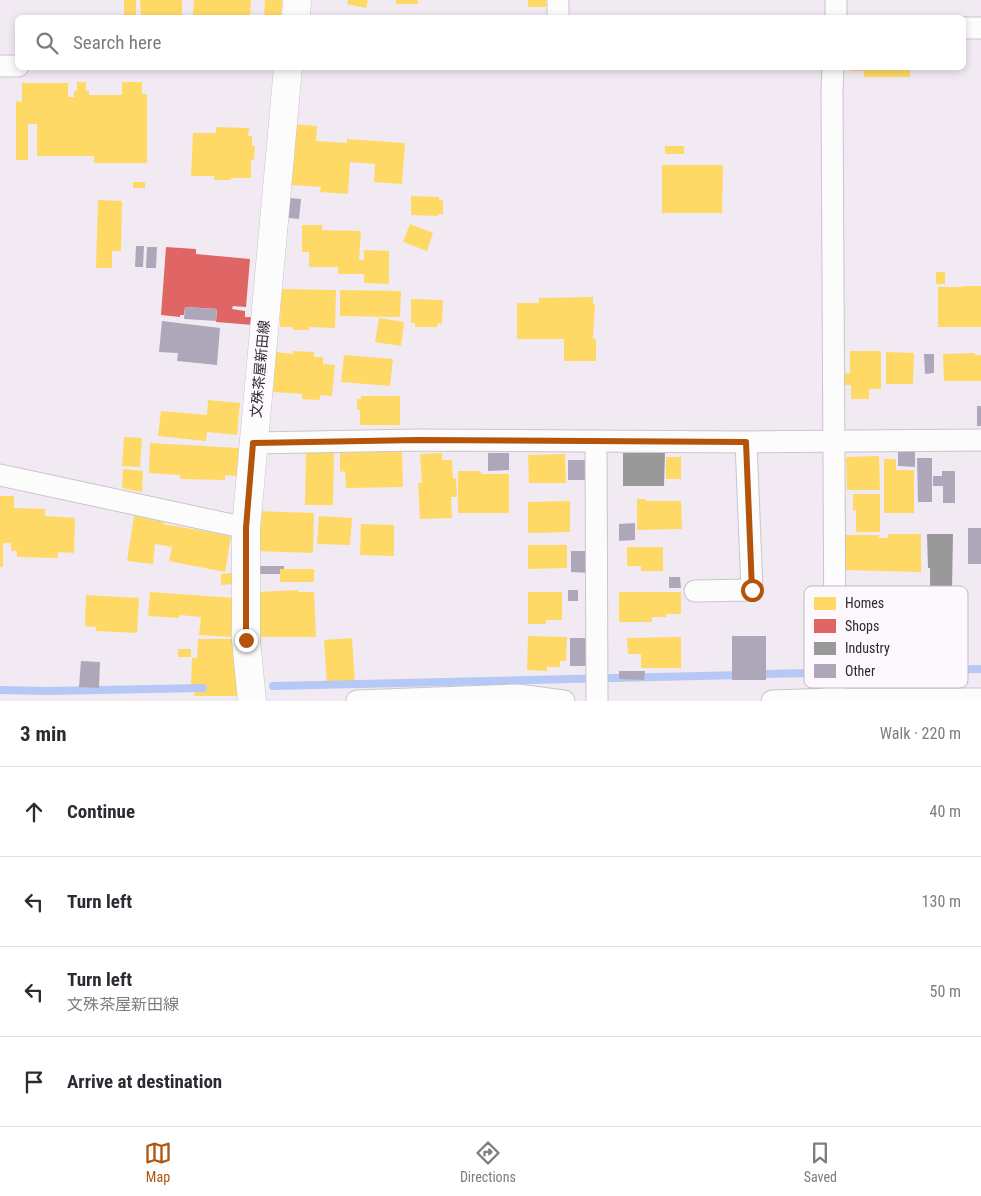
<!DOCTYPE html>
<meta charset="utf-8">
<style>
:root{--surface:#fff;--page:#f7f7f7;--text:#2b2b33;--muted:#7c7c81;--line:#e1e1e2;--accent:#b45309}
body{margin:0;font-family:"Roboto Condensed","Noto Sans JP",sans-serif;background:var(--page);color:var(--text)}
.stop{position:absolute;width:15px;height:15px;margin:-11px;border:4px solid #b45309;border-radius:50%;background:#fff}
.stop.end{background:#b45309;border-color:#fff;box-shadow:0 1px 5px #0008}
.list{margin:0;padding:0;list-style:none}
h2{display:flex;justify-content:space-between;align-items:center;height:65px;margin:0;padding:0 20px;font-size:21px}
h2 small{font-size:16px;font-weight:400;color:var(--muted)}
.list li{display:grid;grid-template-columns:32px 1fr auto;gap:15px;align-items:center;box-sizing:border-box;height:90px;padding:0 20px;border-top:1px solid var(--line)}
.list b{display:block;font-size:19px;white-space:nowrap}
.list p{margin:0;font-size:16px;white-space:nowrap;color:var(--muted)}
.list em{font-size:16px;font-style:normal;color:var(--muted)}
.icon{flex:none;width:28px;height:28px;fill:none;stroke:currentColor;stroke-width:2;stroke-linecap:round;stroke-linejoin:round}
.map{position:relative;flex:none;width:981px;height:701px;overflow:hidden}
.search{position:absolute;background:var(--surface);box-shadow:0 2px 8px #0003;left:15px;right:15px;top:15px;height:55px;display:flex;align-items:center;gap:12px;box-sizing:border-box;padding:0 18px;border-radius:8px;color:var(--muted);font-size:19px}
.sheet{height:425px;background:var(--surface)}
nav{display:flex;justify-content:space-around;align-items:center;box-sizing:border-box;height:70px;border-top:1px solid var(--line);background:var(--surface);font-size:14px;color:var(--muted)}
nav a{display:grid;justify-items:center;gap:2px}
nav .on{color:var(--accent)}
.map>svg:first-child{display:block}
</style>
<div class="map">
<svg width="981" height="701" viewBox="0 0 981 701">
<rect width="100%" height="100%" fill="#f2eaf3"/>
<!-- homes -->
<g fill="#ffd966">
<rect x="124" y="0" width="12" height="18"/>
<path d="M140 0H182V18H141Z"/>
<path d="M194 0H251L250 17 193 16Z"/>
<path d="M265 0H282L281 18H264Z"/>
<path d="M348 0H368L366 8 347 4Z"/>
<rect x="396" y="0" width="22" height="4"/>
<rect x="528" y="0" width="18" height="7"/>
<path d="M851 68H910V77H864V71H851Z"/>
<path d="M77 82H86V91H89V95H122V82H142V94H147V163H94V156H37V124H28V160H16V101L22 102V83H68V97H74V91H77Z"/>
<path d="M292 124 317 126 316 141 347 143V139L405 143 402 184 374 182 375 164 350 162 348 194 320 192 321 187 290 185Z"/>
<path d="M216 127 249 128 248 136H252V146H255L254 160H251V178H231V180H214V176H191L193 133H216Z"/>
<rect x="665" y="146" width="19" height="8"/>
<path d="M662 165H723L722 213H662Z"/>
<rect x="133" y="182" width="12" height="6"/>
<path d="M411 196 439 197V200H443V214H438V216L411 215Z"/>
<path d="M98 200 122 201 121 251H112V268H96Z"/>
<path d="M410 224 433 233 427 251 403 242Z"/>
<path d="M302 225H322V230L361 231 359 260H364V250L389 251V284L364 283V274H338V267H309V252H302Z"/>
<rect x="936" y="272" width="9" height="12"/>
<path d="M963 286H981V327H938V287H963Z"/>
<path d="M281 289 336 290 335 328 309 327V330H293V327H280Z"/>
<path d="M340 290 401 291 400 317 340 316Z"/>
<path d="M593 297V304H595L593 339H596V361H564V339H517V303H539V298Z"/>
<path d="M411 299 443 300 442 324 438 323 437 327H415V323H411Z"/>
<path d="M379 318 404 322 401 346 375 342Z"/>
<path d="M293 351 314 352V357H323V364L335 365 332 396 320 395V400L302 399V394L273 392 275 352 293 354Z"/>
<path d="M850 351H881V389H869V399H851V385H845V373H850Z"/>
<path d="M886 352 914 353 913 384H886Z"/>
<path d="M975 353V355H981V381H944L943 354Z"/>
<path d="M344 355 393 359 390 386 341 382Z"/>
<path d="M361 396H400V425H360V410H357V399H361Z"/>
<path d="M208 400 240 403 237 435 207 432 206 441 158 436 161 411 207 415Z"/>
<path d="M124 437 142 438 140 467 122 466Z"/>
<path d="M150 443 240 448 238 476 225 475V480L180 479V475L149 473Z"/>
<path d="M306 451 334 452 333 505H305Z"/>
<path d="M402 451 403 487 346 488 345 471 340 472V453Z"/>
<path d="M442 453V460H452L453 478H456L457 497H451L452 518 420 519 418 483H422L420 454Z"/>
<path d="M565 454 566 483H529L528 455Z"/>
<path d="M879 456 880 490H847L846 457Z"/>
<rect x="666" y="457" width="15" height="22"/>
<path d="M884 459H896V470H914V513H884Z"/>
<path d="M123 469 143 471 142 492 122 488Z"/>
<path d="M458 471H481V474H509V513H458Z"/>
<path d="M853 494H880V532H856V510H853Z"/>
<path d="M0 496H14V508L45 509V516L75 518 74 553 58 552V558L17 557V551H11V543H3V567H0Z"/>
<path d="M637 499H646V501H681L682 529 637 530Z"/>
<path d="M570 501V532L528 533V502Z"/>
<path d="M256 511 314 513 313 553 255 551Z"/>
<path d="M134 516 164 522 163 524 175 526 231 536 225 572 169 561 172 547 155 544 153 564 127 561Z"/>
<path d="M319 516 352 518 350 545 317 544Z"/>
<path d="M361 524 394 525V556L360 555Z"/>
<path d="M888 534H921V572L844 570V535H879V538H888Z"/>
<path d="M528 545H567V568L528 569Z"/>
<path d="M627 547H663V571H641V566H627Z"/>
<rect x="280" y="569" width="34" height="13"/>
<path d="M232 573 233 584 221 585V574Z"/>
<path d="M298 590V592H314L316 637H259L257 592Z"/>
<path d="M150 592 234 598 231 637 199 635 201 617 179 615V618L148 616Z"/>
<path d="M528 592H562V620H546V624H528Z"/>
<path d="M619 592H681V614H666V617H652V622H619Z"/>
<path d="M86 595 139 598 137 633 96 631V627L85 626Z"/>
<path d="M528 636 567 637 566 661H560V667H547V671L527 670Z"/>
<path d="M681 637V668H641V654H628L627 638Z"/>
<path d="M352 638 355 684 327 686 324 640Z"/>
<path d="M198 639H239V696H194L195 687 191 686 192 658H197Z"/>
<rect x="178" y="649" width="13" height="8"/>
</g>
<!-- shops -->
<path fill="#e06666" d="M166 247 196 249V254L250 259 246 307 233 306 232 309 245 311V317H254L253 325 216 322 217 309 185 307 184 315H180V317L161 315Z"/>
<!-- industry -->
<g fill="#999">
<path d="M623 453H665L664 486H623Z"/>
<path d="M927 534H953L952 590H930V568H928Z"/>
</g>
<g fill="none" stroke-linecap="round" stroke-linejoin="round">
<!-- stream -->
<g stroke="#b6c8f5" stroke-width="8">
<path d="M853 672 981 669"/>
<path d="M756 674 812 673"/>
<path d="M273 686 742 675"/>
<path d="M0 690 47 691 203 688"/>
</g>
</g>
<!-- building -->
<g fill="#aea7ba">
<path d="M290 198 301 199 299 219 288 218Z"/>
<path d="M136 246H144L143 267H135Z"/>
<path d="M147 247H157L156 268H146Z"/>
<path d="M185 307 217 309 216 321 184 319Z"/>
<path d="M162 321 220 328 217 365 177 361 178 353 159 352Z"/>
<path d="M924 354H934V373L925 374Z"/>
<rect x="977" y="406" width="4" height="20"/>
<path d="M898 450H915V467L898 466Z"/>
<path d="M488 453H509V470L488 471Z"/>
<path d="M917 458H932V502H918Z"/>
<rect x="568" y="460" width="19" height="20"/>
<path d="M942 471H955V503H943V486H933V476H942Z"/>
<path d="M635 523V540L619 541V524Z"/>
<rect x="968" y="528" width="13" height="36"/>
<path d="M571 551H590V573L571 572Z"/>
<path d="M259 566H284V569H280V574H259Z"/>
<path d="M669 577H680L681 588H669Z"/>
<rect x="568" y="590" width="10" height="11"/>
<rect x="732" y="636" width="34" height="44"/>
<rect x="570" y="638" width="20" height="28"/>
<path d="M81 661 100 662 99 688 79 687Z"/>
<path d="M619 671H645L644 680 619 679Z"/>
</g>
<g fill="none" stroke-linecap="round" stroke-linejoin="round">
<!-- street casing -->
<g stroke="#cac4cb" stroke-width="23">
<g id="street">
<path d="M558 0V18"/>
<path d="M836 18V0"/>
<path d="M964 28H981"/>
<path d="M0 66H18"/>
<path d="M833 68 832 90 835 651 833 699H981"/>
<path d="M596 441 597 701"/>
<path d="M253 443 418 440 746 442 981 440"/>
<path d="M0 475 246 528"/>
<path d="M695 591 752 590 746 442"/>
<path d="M357 701 517 695 564 701"/>
<path d="M772 701 833 699"/>
</g>
</g>
<!-- secondary casing -->
<g stroke="#cac4cb" stroke-width="29">
<g id="secondary">
<path d="M296 18 297 0"/>
<path d="M252 701 246 640V528L288 68"/>
</g>
</g>
<!-- street -->
<use href="#street" stroke="#fdfcfd" stroke-width="21"/>
<!-- secondary -->
<use href="#secondary" stroke="#fdfcfd" stroke-width="28"/>
</g>
<g fill="none" stroke-linecap="round" stroke-linejoin="round">
<!-- route -->
<path stroke="#b45309" stroke-width="6" d="M246 640V528L253 443 418 440 746 442 752 590"/>
</g>
<g text-anchor="middle" dominant-baseline="central" stroke-width="5" stroke-linejoin="round" paint-order="stroke">
<!-- street labels -->
<g font-size="14" fill="#2e282f" stroke="#fdf7fe">
<text transform="translate(260 369) rotate(-85)">文殊茶屋新田線</text>
</g>
</g>
<!-- legend -->
<rect x="804" y="586" width="164" height="102" rx="8" fill="#fdf7fe" stroke="#bfb9c0" stroke-width="1"/>
<rect x="814" y="597" width="22" height="13" fill="#ffd966"/>
<rect x="814" y="619" width="22" height="14" fill="#e06666"/>
<rect x="814" y="642" width="22" height="13" fill="#999"/>
<rect x="814" y="664" width="22" height="14" fill="#aea7ba"/>
<g font-size="14" fill="#2e282f">
<text x="845" y="608">Homes</text>
<text x="845" y="631">Shops</text>
<text x="845" y="653">Industry</text>
<text x="845" y="676">Other</text>
</g>
</svg>
<div class="stop" style="left:752px;top:590px"></div>
<div class="stop end" style="left:246px;top:640px"></div>
<div class="search"><svg class="icon" aria-label="search" viewBox="0 0 24 24"><circle cx="10" cy="10" r="6"/><path d="M15 15l6 6"/></svg>Search here</div>
</div>
<section class="sheet">
<h2>3 min<small>Walk · 220 m</small></h2>
<ul class="list">
<li><svg class="icon" aria-label="ahead" viewBox="0 0 24 24"><path d="M12 20V5M6 11l6-6 6 6"/></svg><div><b>Continue</b></div><em>40 m</em></li>
<li><svg class="icon" aria-label="left" viewBox="0 0 24 24"><path d="M17 20v-9H6M10 6l-5 5 5 5"/></svg><div><b>Turn left</b></div><em>130 m</em></li>
<li><svg class="icon" aria-label="left" viewBox="0 0 24 24"><path d="M17 20v-9H6M10 6l-5 5 5 5"/></svg><div><b>Turn left</b><p>文殊茶屋新田線</p></div><em>50 m</em></li>
<li><svg class="icon" aria-label="arrive" viewBox="0 0 24 24"><path d="M6 21V4h12l-3 4 3 4H6"/></svg><div><b>Arrive at destination</b></div></li>
</ul>
</section>
<nav>
<a class="on"><svg class="icon" aria-label="map" viewBox="0 0 24 24"><path d="M3 6l6-2 6 2 6-2v14l-6 2-6-2-6 2zM9 4v14M15 6v14"/></svg>Map</a>
<a><svg class="icon" aria-label="directions" viewBox="0 0 24 24"><path d="M12 3l9 9-9 9-9-9zM9 14v-3h6M13 9l2 2-2 2"/></svg>Directions</a>
<a><svg class="icon" aria-label="saved" viewBox="0 0 24 24"><path d="M7 4h10v16l-5-4-5 4z"/></svg>Saved</a>
</nav>
